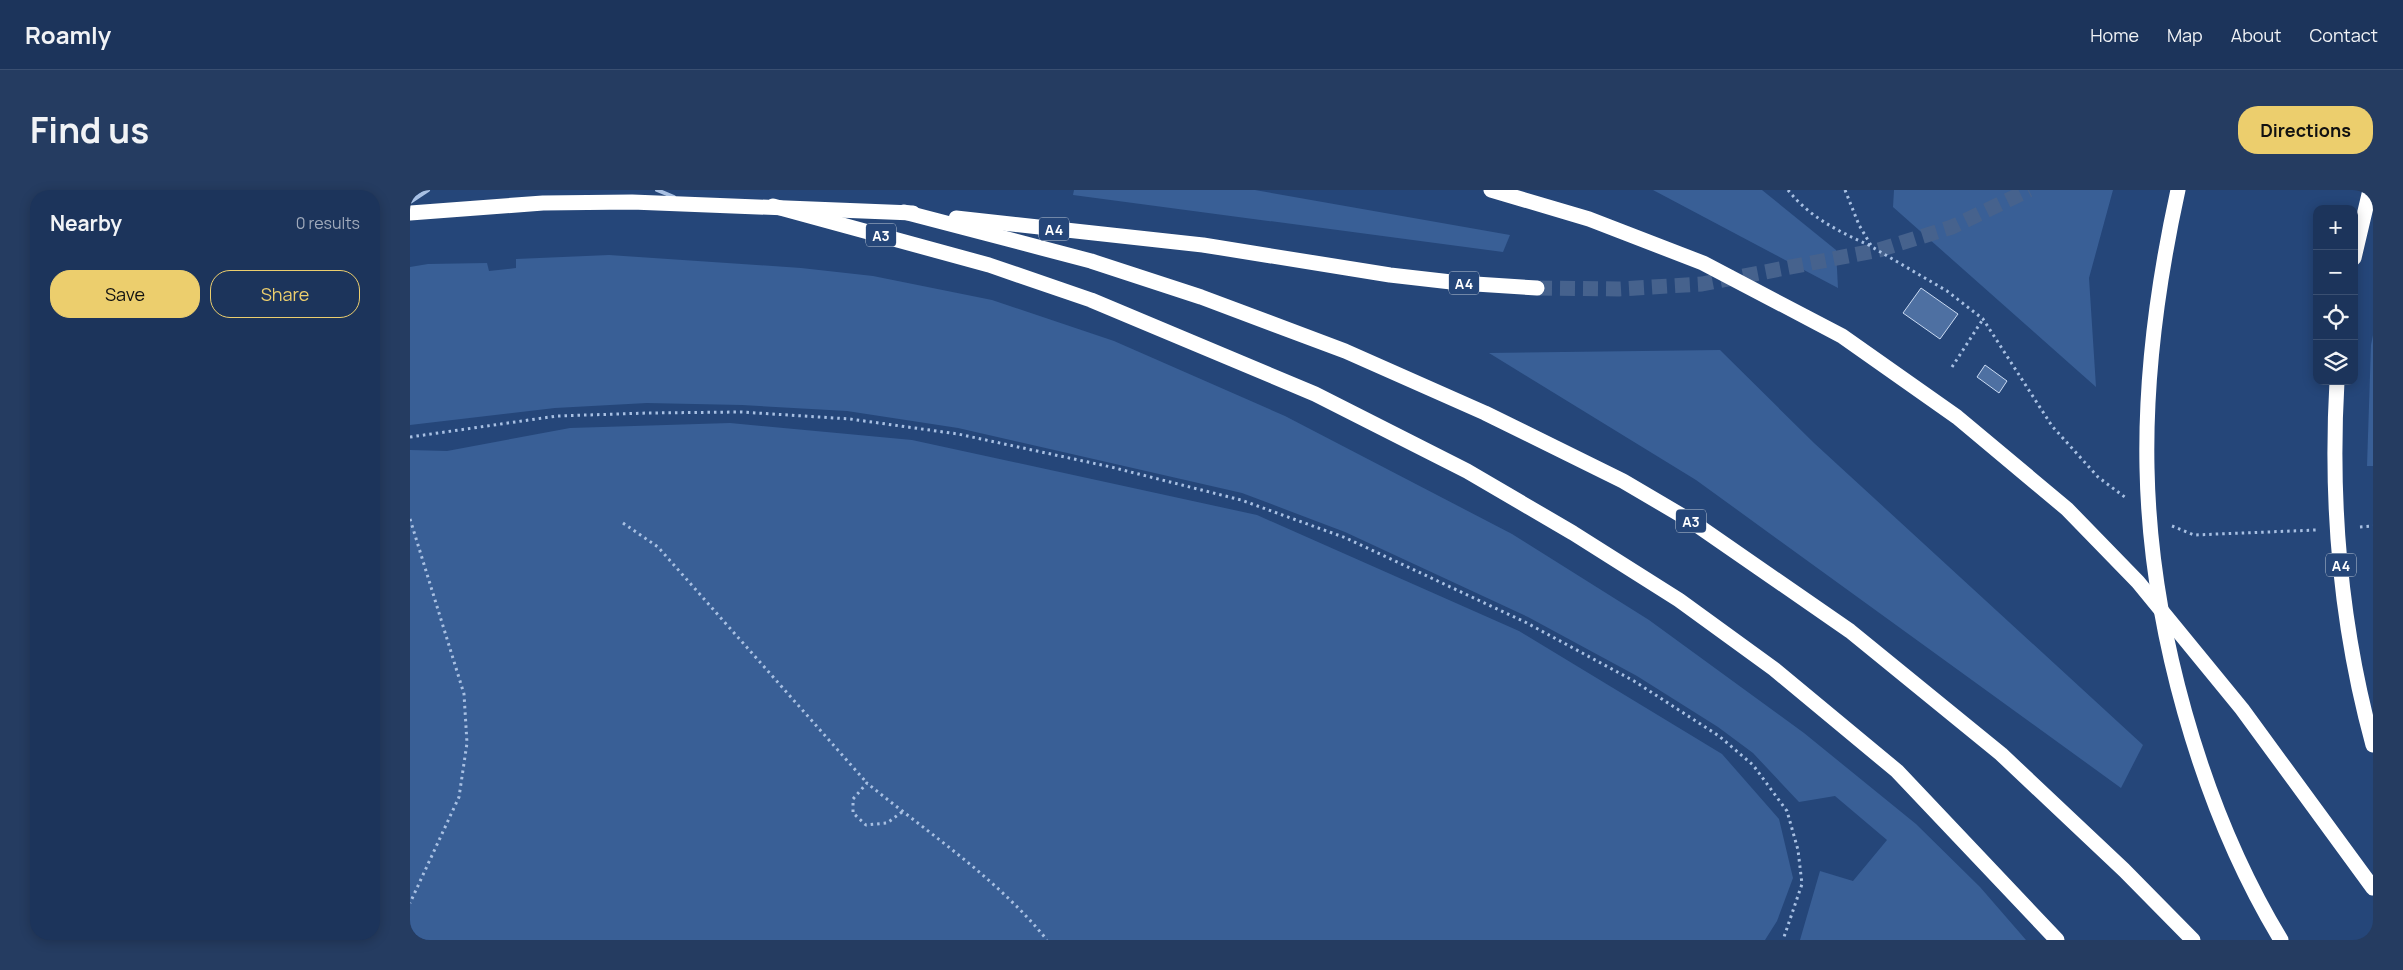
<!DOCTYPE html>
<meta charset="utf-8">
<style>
:root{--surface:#1c345b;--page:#253c61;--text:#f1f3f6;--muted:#a0aabb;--line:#3a4f71;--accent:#ecce6d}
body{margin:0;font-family:Manrope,sans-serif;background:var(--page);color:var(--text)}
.controls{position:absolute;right:15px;top:15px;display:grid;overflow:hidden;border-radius:10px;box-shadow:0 2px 12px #0003}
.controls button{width:45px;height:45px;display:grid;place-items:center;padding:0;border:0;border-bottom:1px solid var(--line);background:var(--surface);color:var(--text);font:25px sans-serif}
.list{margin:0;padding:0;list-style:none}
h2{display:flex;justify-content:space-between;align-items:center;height:65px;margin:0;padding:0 20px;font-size:21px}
h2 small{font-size:16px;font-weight:400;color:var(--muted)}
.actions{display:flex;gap:10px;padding:15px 20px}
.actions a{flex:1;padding:11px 0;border:1px solid var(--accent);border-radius:20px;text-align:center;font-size:18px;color:var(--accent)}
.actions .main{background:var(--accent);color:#111}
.icon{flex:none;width:28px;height:28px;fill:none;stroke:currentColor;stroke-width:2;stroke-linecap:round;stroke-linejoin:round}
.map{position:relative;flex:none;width:1963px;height:750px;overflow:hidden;border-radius:20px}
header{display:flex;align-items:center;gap:30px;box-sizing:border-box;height:70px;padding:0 25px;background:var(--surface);border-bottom:1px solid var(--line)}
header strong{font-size:24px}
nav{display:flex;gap:28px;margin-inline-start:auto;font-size:18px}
.intro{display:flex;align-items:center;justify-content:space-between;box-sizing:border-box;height:120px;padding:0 30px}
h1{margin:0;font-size:35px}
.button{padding:12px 22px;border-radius:20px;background:var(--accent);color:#111;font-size:18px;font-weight:700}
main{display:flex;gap:30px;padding:0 30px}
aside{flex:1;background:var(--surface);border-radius:20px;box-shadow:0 2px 12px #0003}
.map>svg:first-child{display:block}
</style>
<header>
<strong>Roamly</strong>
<nav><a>Home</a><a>Map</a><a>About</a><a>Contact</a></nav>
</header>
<div class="intro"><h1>Find us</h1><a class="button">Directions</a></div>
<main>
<aside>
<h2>Nearby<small>0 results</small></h2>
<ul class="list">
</ul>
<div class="actions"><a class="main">Save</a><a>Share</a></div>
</aside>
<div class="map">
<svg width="1963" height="750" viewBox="0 0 1963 750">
<rect width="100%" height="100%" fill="#254679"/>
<!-- green -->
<g fill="#395f96">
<path d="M664 0H845L1100 45 1093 62 663 5Z"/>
<path d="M1243 0H1352L1426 60 1428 98Z"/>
<path d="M1484 0H1703L1679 88 1686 197 1483 17Z"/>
<path d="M199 65 391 78 463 86 582 110 704 151 875 226 1102 344 1239 430 1394 543 1506 634 1570 697 1616 750H1390L1410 681 1443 691 1477 650 1425 606 1389 612 1343 563 1308 537 1227 486 1118 427 935 342 832 303 548 238 437 221 332 215 237 213 145 218 0 235V77L18 74 77 73 79 81 106 78V69Z"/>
<path d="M1963 145V276H1957L1961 155Z"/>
<path d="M1310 160 1404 253 1733 555 1711 598 1286 290 1079 163Z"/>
<path d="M320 233 502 250 847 325 1109 441 1312 564 1369 629 1383 688 1367 731 1355 750H0V260L37 261 160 238Z"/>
</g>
<!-- building -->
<g fill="#4e70a2" stroke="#cadbf3">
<path d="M1511 98 1548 124 1530 149 1493 123Z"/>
<path d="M1575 175 1597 191 1589 203 1567 187Z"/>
</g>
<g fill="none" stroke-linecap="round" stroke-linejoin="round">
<!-- highway-tunnel -->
<path stroke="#46628d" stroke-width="15" stroke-dasharray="15 8" stroke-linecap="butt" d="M1127 98 1209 99 1292 94 1469 60 1542 37 1619 0"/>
<!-- path -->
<g stroke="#a8c0e3" stroke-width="3" stroke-dasharray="2.5 4" stroke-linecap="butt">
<path d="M1378 0C1400 28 1430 42 1461 56"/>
<path d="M1435 0 1449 35 1462 57 1537 101 1573 129 1642 236 1688 287 1716 308"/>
<path d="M1542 177 1573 129"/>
<path d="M0 247 147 226 238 223 331 222 440 229 548 244 701 277 831 310 936 348 1115 432 1224 491 1309 546 1343 575 1377 621 1388 660 1392 694 1373 750"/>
<path d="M0 329 54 504 57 553 49 607 0 713"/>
<path d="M213 333 248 357 457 593"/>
<path d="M1762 336 1784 345 1906 340"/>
<path d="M1950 337 1963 336"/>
<path d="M492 622 477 633 456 635 443 623V609L457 593C518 643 587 688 637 750"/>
</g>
<!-- lane -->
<g stroke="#a8c0e3" stroke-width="4">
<path d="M247 0 264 7"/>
<path d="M0 12 18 0"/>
</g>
<!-- highway -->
<g stroke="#fff" stroke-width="15">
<path d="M1081 0 1179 29 1293 73 1432 146 1547 227 1657 319 1728 392 1832 519 1963 698"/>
<path d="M1768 0C1748 91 1735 184 1737 278 1740 434 1790 616 1871 750"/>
<path d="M363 16 579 75 681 110 905 204 1057 281 1163 343 1269 410 1364 479 1487 581 1647 750"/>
<path d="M494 22 681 71 791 107 935 161 1075 223 1213 291 1281 331 1440 441 1591 564 1714 680 1783 750"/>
<path d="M0 23 133 13 222 12 503 23"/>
<path d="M546 28 793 55 980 85 1050 93 1127 98"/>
<path d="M1944 68 1960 0"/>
<path d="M1927 191C1920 313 1931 438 1963 555"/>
</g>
</g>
<g text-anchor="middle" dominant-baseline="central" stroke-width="4.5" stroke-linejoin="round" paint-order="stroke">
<!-- shield labels -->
<g fill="#254679" stroke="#bec8d7" stroke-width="1">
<rect x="629" y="27.5" width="30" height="23" rx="4"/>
<rect x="456" y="33.5" width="30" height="23" rx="4"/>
<rect x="1039" y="81.5" width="30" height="23" rx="4"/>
<rect x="1266" y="319.5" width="30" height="23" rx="4"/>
<rect x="1916" y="363.5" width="30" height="23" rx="4"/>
</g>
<g font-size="14" font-weight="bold" fill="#fff">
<text x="644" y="39">A4</text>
<text x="471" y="45">A3</text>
<text x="1054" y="93">A4</text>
<text x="1281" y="331">A3</text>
<text x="1931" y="375">A4</text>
</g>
</g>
</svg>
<div class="controls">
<button>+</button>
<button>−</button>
<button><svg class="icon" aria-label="locate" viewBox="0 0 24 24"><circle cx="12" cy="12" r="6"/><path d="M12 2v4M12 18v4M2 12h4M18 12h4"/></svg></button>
<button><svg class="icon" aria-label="layers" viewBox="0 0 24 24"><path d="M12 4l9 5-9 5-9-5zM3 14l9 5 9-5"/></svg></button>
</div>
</div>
</main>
